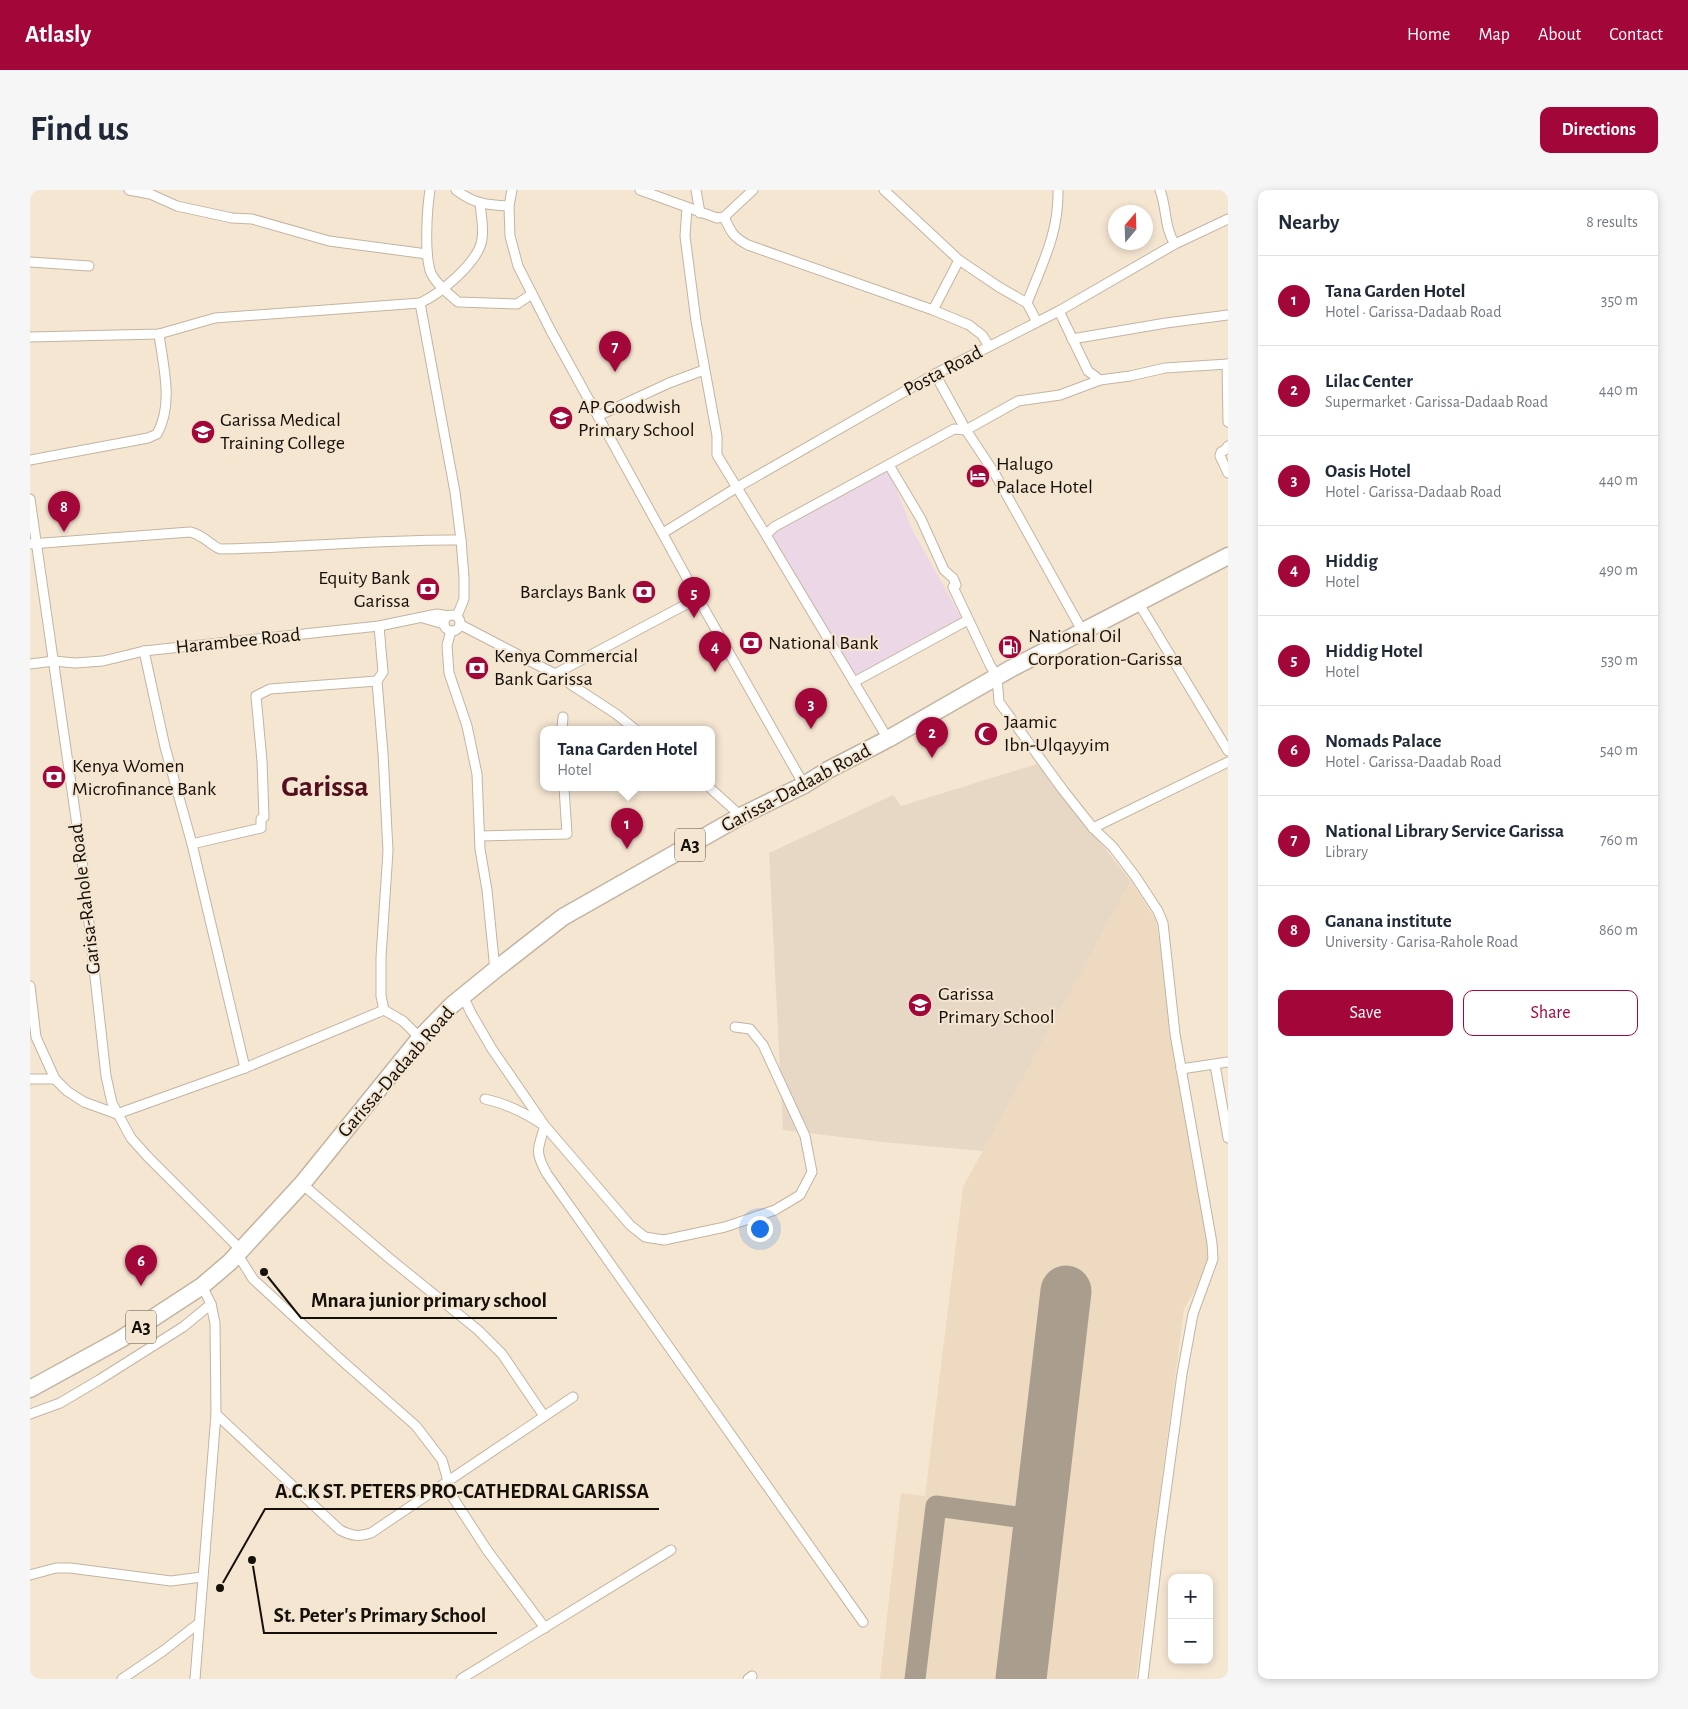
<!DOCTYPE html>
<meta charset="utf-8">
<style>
:root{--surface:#fff;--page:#f6f6f7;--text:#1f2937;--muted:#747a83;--line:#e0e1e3;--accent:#a3073a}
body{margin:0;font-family:"Alegreya Sans",sans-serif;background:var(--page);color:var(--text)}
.controls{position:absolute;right:15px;bottom:15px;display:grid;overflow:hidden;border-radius:10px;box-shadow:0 2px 8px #0003}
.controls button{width:45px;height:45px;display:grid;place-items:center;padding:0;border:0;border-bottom:1px solid var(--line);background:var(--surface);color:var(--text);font:25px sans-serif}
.compass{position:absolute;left:1078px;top:15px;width:45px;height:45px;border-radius:50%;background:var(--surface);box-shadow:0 2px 8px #0003;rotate:19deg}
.you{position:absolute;left:729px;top:1038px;width:18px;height:18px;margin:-12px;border:4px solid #fff;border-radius:50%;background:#1a73e8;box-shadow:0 0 0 8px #1a73e833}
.badge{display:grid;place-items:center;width:32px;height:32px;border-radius:50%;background:var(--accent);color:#fff;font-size:16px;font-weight:700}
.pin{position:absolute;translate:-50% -41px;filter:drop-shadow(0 1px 2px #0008)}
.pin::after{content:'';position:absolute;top:26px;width:18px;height:15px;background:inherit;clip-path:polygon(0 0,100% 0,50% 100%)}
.popup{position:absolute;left:510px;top:536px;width:175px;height:65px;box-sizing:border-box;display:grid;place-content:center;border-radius:10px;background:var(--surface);filter:drop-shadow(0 1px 4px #0005);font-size:16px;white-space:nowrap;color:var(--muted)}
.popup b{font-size:19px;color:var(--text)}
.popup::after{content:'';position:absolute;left:50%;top:100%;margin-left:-10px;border:10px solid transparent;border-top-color:var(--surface)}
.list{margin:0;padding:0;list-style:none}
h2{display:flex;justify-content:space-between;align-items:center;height:65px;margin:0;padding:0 20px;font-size:21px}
h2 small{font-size:16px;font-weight:400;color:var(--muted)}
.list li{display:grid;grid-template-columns:32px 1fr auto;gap:15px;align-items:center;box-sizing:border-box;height:90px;padding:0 20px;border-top:1px solid var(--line)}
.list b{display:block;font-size:19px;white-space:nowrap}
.list p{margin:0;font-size:16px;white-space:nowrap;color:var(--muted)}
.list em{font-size:16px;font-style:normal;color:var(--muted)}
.actions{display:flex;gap:10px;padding:15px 20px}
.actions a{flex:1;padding:11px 0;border:1px solid var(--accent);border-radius:10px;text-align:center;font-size:18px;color:var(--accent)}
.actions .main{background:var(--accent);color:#fff}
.map{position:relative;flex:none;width:1198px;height:1489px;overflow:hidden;border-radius:10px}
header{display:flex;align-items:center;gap:30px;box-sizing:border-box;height:70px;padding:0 25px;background:var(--accent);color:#fff}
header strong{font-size:24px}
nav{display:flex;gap:28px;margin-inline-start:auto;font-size:18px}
.intro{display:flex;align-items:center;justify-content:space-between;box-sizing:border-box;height:120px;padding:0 30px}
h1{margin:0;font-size:35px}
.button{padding:12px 22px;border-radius:10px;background:var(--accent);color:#fff;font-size:18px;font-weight:700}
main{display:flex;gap:30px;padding:0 30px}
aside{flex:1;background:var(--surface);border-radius:10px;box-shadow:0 2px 8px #0003}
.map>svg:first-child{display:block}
</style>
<header>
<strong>Atlasly</strong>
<nav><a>Home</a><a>Map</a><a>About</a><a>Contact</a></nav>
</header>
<div class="intro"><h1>Find us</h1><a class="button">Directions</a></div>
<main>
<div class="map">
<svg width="1198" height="1489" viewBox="0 0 1198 1489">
<rect width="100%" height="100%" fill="#f5e6d2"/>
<!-- commercial -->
<path fill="#ecd7e6" d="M858 278 883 341 933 431 824 491 737 346Z"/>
<!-- built -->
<path fill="#eedac0" d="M1101 691 1126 730 1179 1063 1176 1081 1154 1119 1106 1489H850L871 1303 895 1306 933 997Z"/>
<!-- education -->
<path fill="#e6d8c5" d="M1007 574 1101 691 953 961 852 952 753 940 739 663 863 605 871 616Z"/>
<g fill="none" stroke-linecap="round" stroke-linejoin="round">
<!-- taxiway -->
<path stroke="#a99e8e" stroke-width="21" d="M885 1489 906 1316 987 1327 995 1323 1001 1316"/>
<!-- runway -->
<path stroke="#a99e8e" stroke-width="51" d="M991 1489 1036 1101"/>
<!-- street casing -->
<g stroke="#c3b4a1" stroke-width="11">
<g id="street">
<path d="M99 0 120 4 147 16 202 28 222 29 299 51 397 64"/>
<path d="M400 0C397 19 394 65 401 83 406 94 419 104 428 112L487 114 502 104"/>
<path d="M426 0C444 14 457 15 479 16"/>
<path d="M482 0 479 16 480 46 488 76 521 141 668 408 774 595"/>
<path d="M610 0 687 28 694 27 723 0"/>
<path d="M666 0 670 23"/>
<path d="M854 0 929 70 969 97 997 113 1007 132"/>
<path d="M1130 0C1137 18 1134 38 1145 54"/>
<path d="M657 18 655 46 666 131 687 246V265L736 345"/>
<path d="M694 27C701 42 703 47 718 55L903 120 939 135 952 145 959 156"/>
<path d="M0 72 59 76"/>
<path d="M390 113 425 302 431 350 434 387V409L427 426"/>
<path d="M997 113C1012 74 1029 43 1028 0"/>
<path d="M903 120 929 70"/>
<path d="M1029 121 1058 181 1070 190"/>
<path d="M0 147 129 144 185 128 390 113C410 104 449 72 452 49 454 38 451 25 450 13"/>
<path d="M1042 149 1136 133 1198 125"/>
<path d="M1197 174 1198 232"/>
<path d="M905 184 936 240 965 284 1053 442"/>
<path d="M568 226 639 193 674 180"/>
<path d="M1198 256 1195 260 1191 262 1190 266 1198 283"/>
<path d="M0 270 118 248 127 244C144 214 133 176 129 144"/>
<path d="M859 275 891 329 914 380 923 388 926 395 923 397 960 475 967 487 969 512 1033 600 1063 638 1083 657 1105 686 1128 721 1133 733 1145 844 1182 1053 1183 1069 1163 1124 1152 1184 1129 1353 1113 1489"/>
<path d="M0 309 52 670 76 886 82 913 101 948 118 967 212 1061"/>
<path d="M633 343 706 298 905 184 1029 121 1145 54 1198 29"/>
<path d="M0 354 160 342C172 344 179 354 190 359 270 358 350 349 431 350"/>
<path d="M1108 412 1198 561"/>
<circle cx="422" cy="433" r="8"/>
<path d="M393 428 414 434"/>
<path d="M431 435 525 484 586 524 606 540"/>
<path d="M349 436 353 482 347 491 353 563 358 661 351 767V806L354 820 373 831 390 848"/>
<path d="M421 441 417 455 419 483 437 536 447 584 450 659 457 700 465 780"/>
<path d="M114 461 135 557 162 654 215 878"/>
<path d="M0 474 24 471 45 473 73 471 114 461 349 436 407 424 418 426"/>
<path d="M525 484 668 408"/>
<path d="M824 492 938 430"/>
<path d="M532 540 533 527"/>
<path d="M858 549 736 345 744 337 924 239 936 240 988 211 1030 205 1070 190 1100 186 1135 178 1198 174"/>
<path d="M680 598 711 626"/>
<path d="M1063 638 1198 572"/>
<path d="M450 646 537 644 534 598"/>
<path d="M162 654 231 638V629L234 627 232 571 226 506 240 499 347 491"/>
<path d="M0 796 6 847 25 889 37 901 54 912 87 924 215 878 354 820"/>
<path d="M433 806 441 823 462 859 515 936 600 1035 615 1047 634 1050 695 1037 745 1020 770 1005 782 982 775 946 733 855 720 839 705 837"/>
<path d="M1185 875 1198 948"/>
<path d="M1151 879 1198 872"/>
<path d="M0 889H25"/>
<path d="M455 909C478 914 496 923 515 936 507 959 505 963 517 984L833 1432"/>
<path d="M272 994 359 1068 448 1140 472 1164 514 1226"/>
<path d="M208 1065 223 1089 309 1168 386 1236 412 1270 418 1291"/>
<path d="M0 1224 30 1213 69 1190 153 1137 181 1114"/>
<path d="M186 1224 310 1340C322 1346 329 1347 341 1343L543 1207"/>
<path d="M414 1294 457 1360 515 1438"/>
<path d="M0 1385 26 1378H40L141 1391 172 1387"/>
<path d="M92 1489 133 1461 169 1433"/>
<path d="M165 1489 186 1224 185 1133 181 1114 172 1096"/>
<path d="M431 1489 641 1360"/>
<path d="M718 1489 722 1486"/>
</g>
</g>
<!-- highway casing -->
<g stroke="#c3b4a1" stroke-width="19">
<path id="highway" d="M0 1199 91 1149 172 1096 200 1072 272 994 390 848 422 815 465 780 533 727 711 626 774 595 798 580 858 549 982 478 1198 366"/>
</g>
<!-- street -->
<use href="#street" stroke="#fff" stroke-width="9"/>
<!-- highway -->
<use href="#highway" stroke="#fff" stroke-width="16"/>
</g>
<!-- icons -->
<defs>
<g id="school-disc" transform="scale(1.25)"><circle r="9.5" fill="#a3073a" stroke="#f5e6d2"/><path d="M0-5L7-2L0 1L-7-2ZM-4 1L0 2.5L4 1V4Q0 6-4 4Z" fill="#fff"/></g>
<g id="university-disc" transform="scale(1.25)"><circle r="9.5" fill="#a3073a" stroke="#f5e6d2"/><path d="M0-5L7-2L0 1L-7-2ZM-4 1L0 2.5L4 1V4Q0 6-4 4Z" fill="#fff"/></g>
<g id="hotel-disc" transform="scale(1.25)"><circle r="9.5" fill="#a3073a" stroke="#f5e6d2"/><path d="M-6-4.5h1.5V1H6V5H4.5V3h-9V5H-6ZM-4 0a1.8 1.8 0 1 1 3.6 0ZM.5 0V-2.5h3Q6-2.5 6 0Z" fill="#fff"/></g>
<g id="bank-disc" transform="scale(1.25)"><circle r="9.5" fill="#a3073a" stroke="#f5e6d2"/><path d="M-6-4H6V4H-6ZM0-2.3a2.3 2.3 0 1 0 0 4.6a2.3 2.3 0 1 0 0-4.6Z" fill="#fff"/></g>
<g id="fuel-disc" transform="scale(1.25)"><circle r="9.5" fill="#a3073a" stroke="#f5e6d2"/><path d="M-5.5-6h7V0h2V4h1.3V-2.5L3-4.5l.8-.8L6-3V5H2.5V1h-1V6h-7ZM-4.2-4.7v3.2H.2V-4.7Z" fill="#fff"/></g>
<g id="mosque-disc" transform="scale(1.25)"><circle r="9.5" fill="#a3073a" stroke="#f5e6d2"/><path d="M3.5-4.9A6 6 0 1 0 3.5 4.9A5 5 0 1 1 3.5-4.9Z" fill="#fff"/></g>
</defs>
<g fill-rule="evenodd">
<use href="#school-disc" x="531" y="228"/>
<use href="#university-disc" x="173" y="242"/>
<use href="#hotel-disc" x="948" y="286"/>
<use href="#bank-disc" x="398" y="399"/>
<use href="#bank-disc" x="614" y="402"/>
<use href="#bank-disc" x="721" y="453"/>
<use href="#fuel-disc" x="980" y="457"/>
<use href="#bank-disc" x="447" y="478"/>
<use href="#mosque-disc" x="956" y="544"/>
<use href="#bank-disc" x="24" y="587"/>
<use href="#school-disc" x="890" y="815"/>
</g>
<g text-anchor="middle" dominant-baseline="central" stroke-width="4" stroke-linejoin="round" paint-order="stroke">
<!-- shield labels -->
<g fill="#f5e6d2" stroke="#585045" stroke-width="1">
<rect x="645" y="638.5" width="30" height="33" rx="4"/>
<rect x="96" y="1120.5" width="30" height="33" rx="4"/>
</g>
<g font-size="19" font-weight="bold" fill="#151009">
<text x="660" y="655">A3</text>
<text x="111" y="1137">A3</text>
</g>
<!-- street labels -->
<g font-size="20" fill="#151009" stroke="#f5e6d2">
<text transform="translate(913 181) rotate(-28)">Posta Road</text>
<text transform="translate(208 451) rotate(-6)">Harambee Road</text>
<text transform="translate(766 598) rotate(-28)">Garissa-Dadaab Road</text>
<text transform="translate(55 709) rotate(-97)">Garisa-Rahole Road</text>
<text transform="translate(366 882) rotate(-49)">Garissa-Dadaab Road</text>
</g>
<!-- poi labels -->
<g font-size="20" fill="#151009" stroke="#f5e6d2" text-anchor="start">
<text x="548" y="217">AP Goodwish<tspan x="548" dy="23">Primary School</tspan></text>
<text x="190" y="230">Garissa Medical<tspan x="190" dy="23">Training College</tspan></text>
<text x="966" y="274">Halugo<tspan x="966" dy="23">Palace Hotel</tspan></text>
<text x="380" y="388" text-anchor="end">Equity Bank<tspan x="380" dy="23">Garissa</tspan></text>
<text x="596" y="402" text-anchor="end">Barclays Bank</text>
<text x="998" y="446">National Oil<tspan x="998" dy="23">Corporation-Garissa</tspan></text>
<text x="738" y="453">National Bank</text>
<text x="464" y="466">Kenya Commercial<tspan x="464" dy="23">Bank Garissa</tspan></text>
<text x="974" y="532">Jaamic<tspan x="974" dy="23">Ibn-Ulqayyim</tspan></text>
<text x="42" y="576">Kenya Women<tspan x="42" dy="23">Microfinance Bank</tspan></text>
<text x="908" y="804">Garissa<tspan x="908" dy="23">Primary School</tspan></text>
</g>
<!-- town labels -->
<g font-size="30" font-weight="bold" fill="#540f1f" stroke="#f5e6d2">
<text x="295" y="597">Garissa</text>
</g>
</g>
<!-- callouts -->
<path fill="none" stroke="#151009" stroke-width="2" d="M234 1082L271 1128H527M190 1398L235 1319H629M222 1370L234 1443H467"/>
<g fill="#151009" stroke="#f5e6d2" stroke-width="2">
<circle cx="234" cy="1082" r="5"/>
<circle cx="190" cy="1398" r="5"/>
<circle cx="222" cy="1370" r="5"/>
</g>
<g font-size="21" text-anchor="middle" font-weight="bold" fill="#151009" stroke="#f5e6d2" stroke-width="4" stroke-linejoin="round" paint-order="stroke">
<text x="399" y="1117">Mnara junior primary school</text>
<text x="432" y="1308">A.C.K ST. PETERS PRO-CATHEDRAL GARISSA</text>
<text x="350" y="1432">St. Peter's Primary School</text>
</g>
</svg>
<div class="controls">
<button>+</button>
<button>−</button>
</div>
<svg class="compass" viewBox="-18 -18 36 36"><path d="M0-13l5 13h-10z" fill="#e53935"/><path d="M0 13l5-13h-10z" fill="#747a83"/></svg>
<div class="you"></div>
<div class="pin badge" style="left:597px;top:659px">1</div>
<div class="popup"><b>Tana Garden Hotel</b>Hotel</div>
<div class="pin badge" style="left:902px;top:568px">2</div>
<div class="pin badge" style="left:781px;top:539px">3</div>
<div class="pin badge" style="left:685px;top:482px">4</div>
<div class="pin badge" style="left:664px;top:428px">5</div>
<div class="pin badge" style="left:111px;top:1096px">6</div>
<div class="pin badge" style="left:585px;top:182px">7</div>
<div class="pin badge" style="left:34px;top:342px">8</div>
</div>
<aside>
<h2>Nearby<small>8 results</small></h2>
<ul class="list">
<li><span class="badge">1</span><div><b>Tana Garden Hotel</b><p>Hotel · Garissa-Dadaab Road</p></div><em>350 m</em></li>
<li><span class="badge">2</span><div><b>Lilac Center</b><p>Supermarket · Garissa-Dadaab Road</p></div><em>440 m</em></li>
<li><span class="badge">3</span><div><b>Oasis Hotel</b><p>Hotel · Garissa-Dadaab Road</p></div><em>440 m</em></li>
<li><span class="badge">4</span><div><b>Hiddig</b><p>Hotel</p></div><em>490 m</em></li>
<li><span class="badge">5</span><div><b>Hiddig Hotel</b><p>Hotel</p></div><em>530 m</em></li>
<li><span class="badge">6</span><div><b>Nomads Palace</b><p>Hotel · Garissa-Daadab Road</p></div><em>540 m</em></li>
<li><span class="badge">7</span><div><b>National Library Service Garissa</b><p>Library</p></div><em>760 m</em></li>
<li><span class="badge">8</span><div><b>Ganana institute</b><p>University · Garisa-Rahole Road</p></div><em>860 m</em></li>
</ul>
<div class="actions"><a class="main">Save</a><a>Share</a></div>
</aside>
</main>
